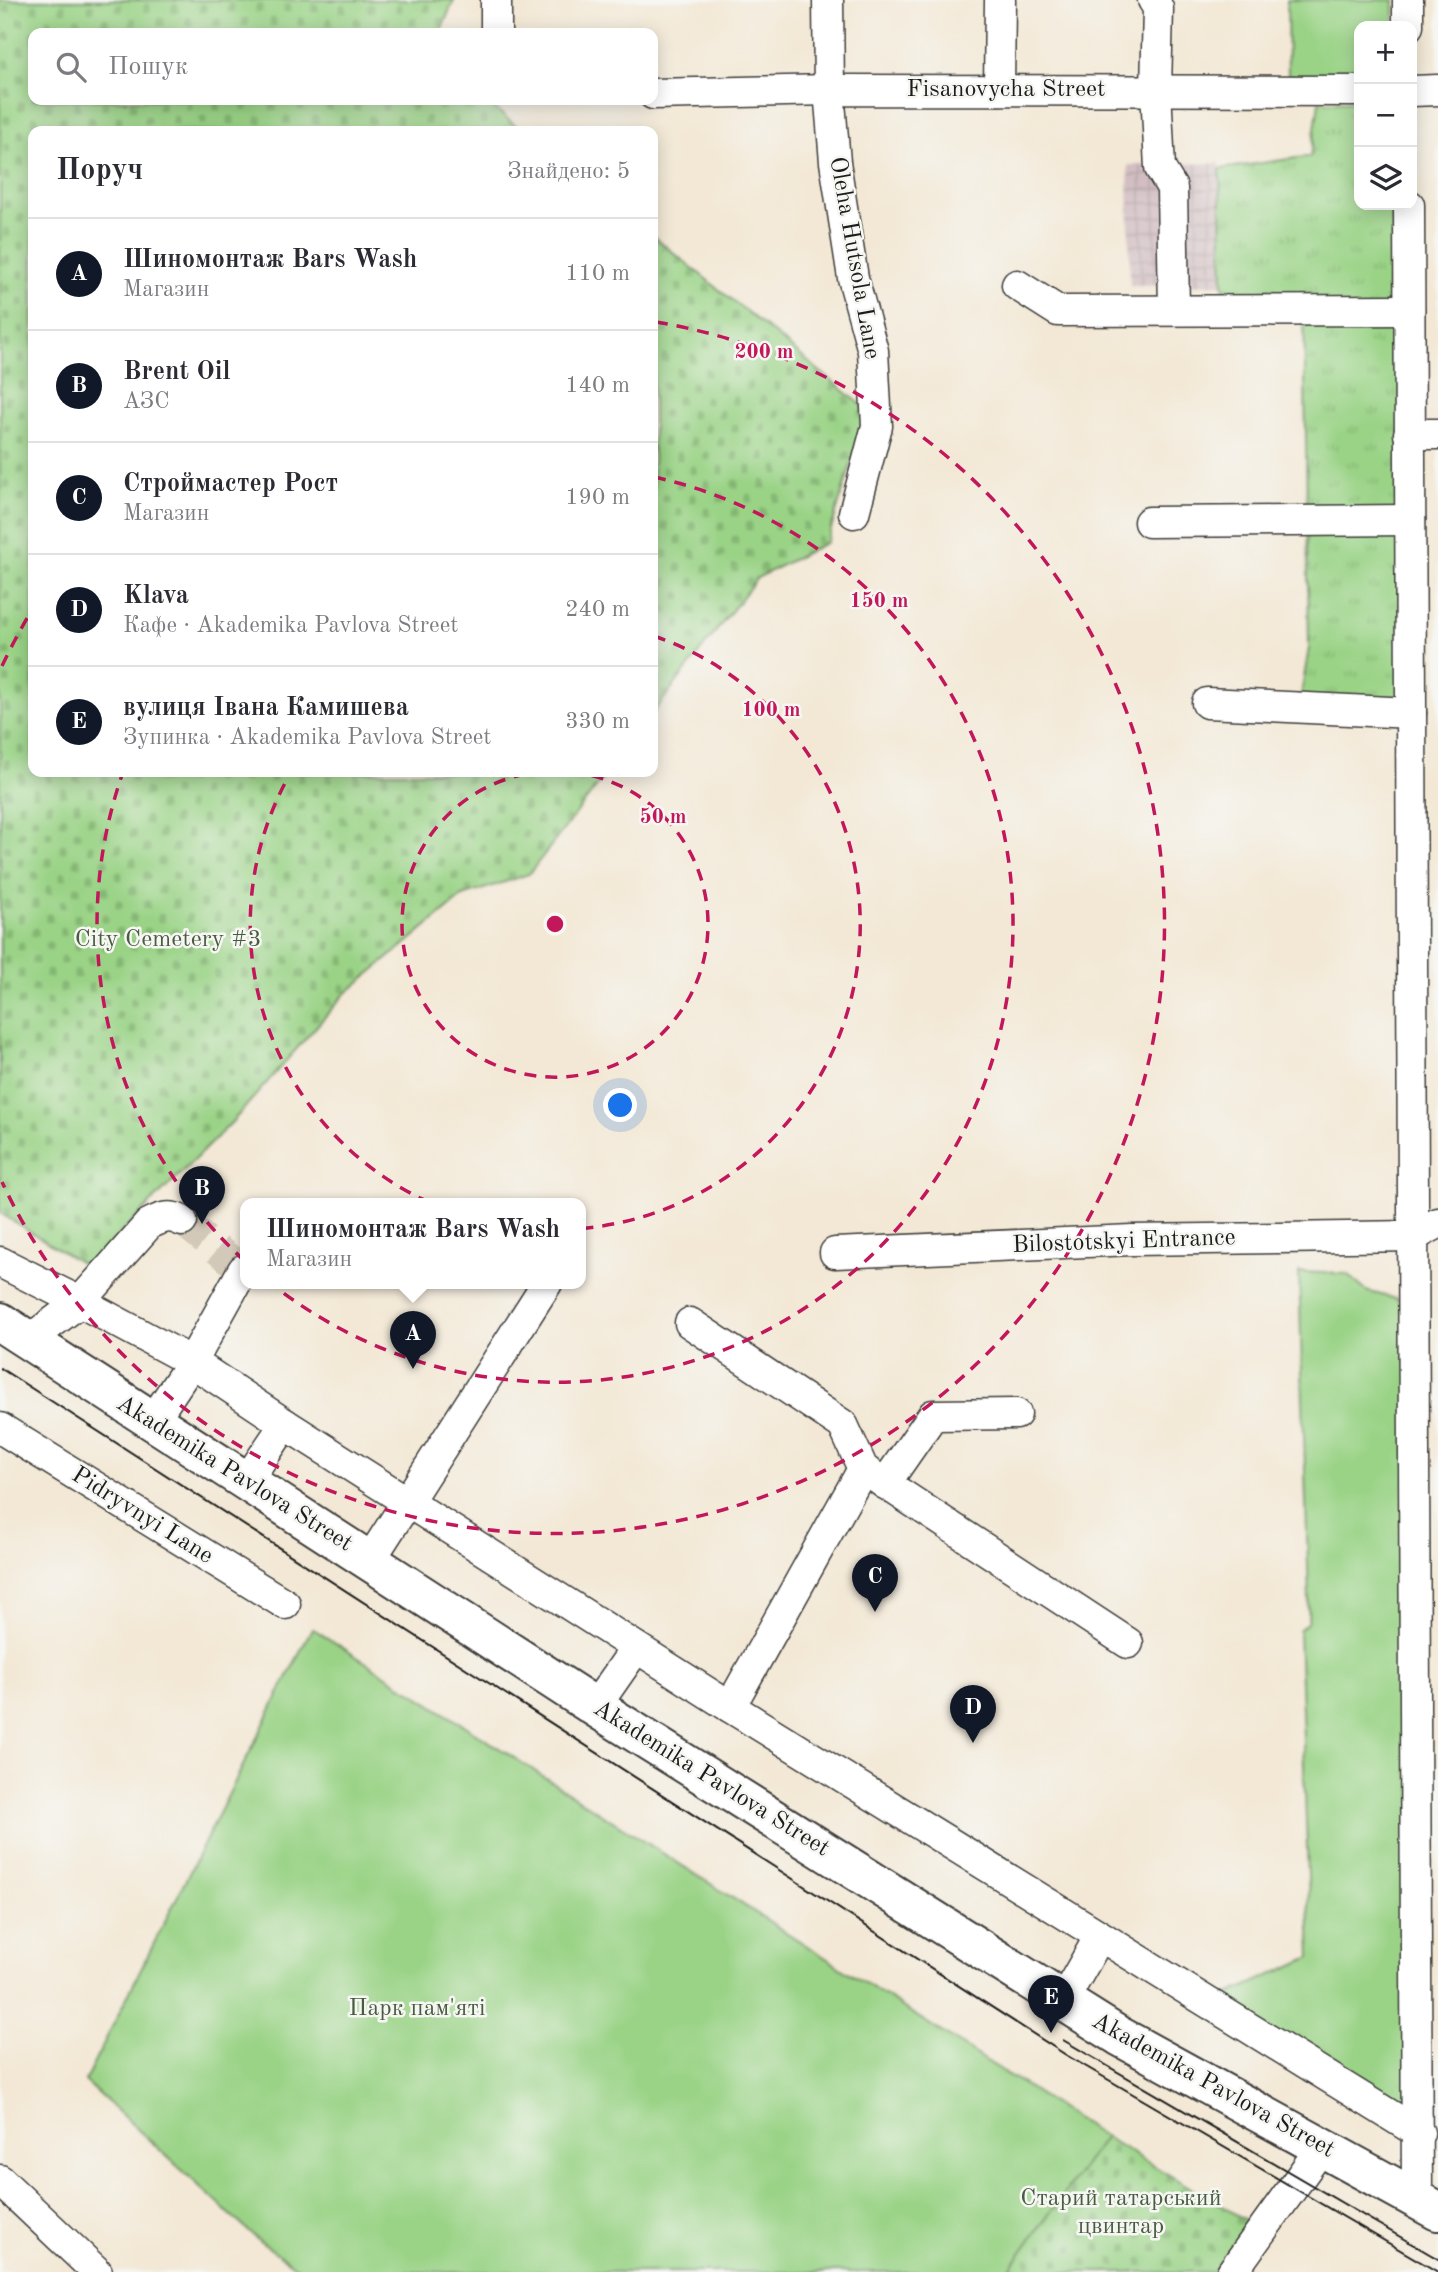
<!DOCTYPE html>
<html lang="uk">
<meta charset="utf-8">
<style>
:root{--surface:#fff;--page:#f2f2f3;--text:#2b2b33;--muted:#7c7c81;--line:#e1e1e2;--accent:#111827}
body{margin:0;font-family:"Old Standard TT",serif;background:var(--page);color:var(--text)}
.controls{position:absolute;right:21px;top:21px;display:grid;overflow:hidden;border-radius:14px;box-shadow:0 4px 18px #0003}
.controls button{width:63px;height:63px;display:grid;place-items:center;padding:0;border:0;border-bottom:2px solid var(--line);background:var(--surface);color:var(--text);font:35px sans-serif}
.you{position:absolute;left:621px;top:1106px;width:24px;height:24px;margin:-18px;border:5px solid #fff;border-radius:50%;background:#1a73e8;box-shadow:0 0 0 10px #1a73e833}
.badge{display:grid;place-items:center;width:46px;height:46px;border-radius:50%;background:var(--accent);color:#fff;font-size:23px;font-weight:700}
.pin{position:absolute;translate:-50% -58px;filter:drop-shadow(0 2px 4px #0008)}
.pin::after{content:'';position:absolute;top:37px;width:24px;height:21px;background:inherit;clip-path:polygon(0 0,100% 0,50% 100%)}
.popup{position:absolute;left:240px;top:1198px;width:346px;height:91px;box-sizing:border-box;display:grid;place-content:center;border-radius:14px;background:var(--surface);filter:drop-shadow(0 2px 5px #0005);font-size:23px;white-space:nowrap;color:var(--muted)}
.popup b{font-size:26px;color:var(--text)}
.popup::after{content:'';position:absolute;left:50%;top:100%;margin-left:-14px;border:14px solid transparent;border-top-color:var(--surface)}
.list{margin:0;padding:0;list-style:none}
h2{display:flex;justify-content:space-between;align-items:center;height:91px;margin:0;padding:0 28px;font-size:30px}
h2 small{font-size:23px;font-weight:400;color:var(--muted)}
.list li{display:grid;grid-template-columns:46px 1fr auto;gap:21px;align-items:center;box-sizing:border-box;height:112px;padding:0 28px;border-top:2px solid var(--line)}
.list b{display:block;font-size:26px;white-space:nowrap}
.list p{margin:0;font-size:23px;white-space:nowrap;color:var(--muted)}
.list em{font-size:23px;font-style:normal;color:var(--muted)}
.icon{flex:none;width:38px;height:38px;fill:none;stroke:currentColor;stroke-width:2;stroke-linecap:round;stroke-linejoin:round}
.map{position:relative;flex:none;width:1438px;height:2272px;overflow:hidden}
.search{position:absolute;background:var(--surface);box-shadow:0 4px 18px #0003;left:28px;top:28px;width:630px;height:77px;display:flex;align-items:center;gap:18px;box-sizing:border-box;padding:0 24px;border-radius:14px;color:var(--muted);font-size:26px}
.panel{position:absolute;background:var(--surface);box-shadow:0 4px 18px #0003;left:28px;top:126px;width:630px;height:651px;border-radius:14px}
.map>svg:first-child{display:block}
</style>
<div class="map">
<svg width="1438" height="2272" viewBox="0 0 1438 2272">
<defs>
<pattern id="industrial-grid" width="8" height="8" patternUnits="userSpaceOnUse" patternTransform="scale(1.75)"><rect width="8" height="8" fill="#d2bec2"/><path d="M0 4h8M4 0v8" fill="none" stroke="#b4a3a6"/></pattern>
<pattern id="grass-tufts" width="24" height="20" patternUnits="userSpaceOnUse" patternTransform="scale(1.75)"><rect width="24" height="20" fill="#9ad386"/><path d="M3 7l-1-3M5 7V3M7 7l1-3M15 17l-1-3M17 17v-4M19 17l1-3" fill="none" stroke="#84b573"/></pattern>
<pattern id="cemetery-stones" width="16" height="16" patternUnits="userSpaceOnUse" patternTransform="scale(1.75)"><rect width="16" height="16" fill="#9ad386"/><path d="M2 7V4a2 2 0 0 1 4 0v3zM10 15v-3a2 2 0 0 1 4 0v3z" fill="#84b573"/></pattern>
</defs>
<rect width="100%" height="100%" fill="#f6f6f2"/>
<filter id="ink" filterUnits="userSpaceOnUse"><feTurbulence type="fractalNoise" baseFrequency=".0143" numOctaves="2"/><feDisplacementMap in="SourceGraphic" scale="14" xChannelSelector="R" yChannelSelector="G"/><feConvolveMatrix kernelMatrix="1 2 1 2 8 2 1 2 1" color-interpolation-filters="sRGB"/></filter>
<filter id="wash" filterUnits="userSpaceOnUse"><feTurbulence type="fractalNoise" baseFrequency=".00686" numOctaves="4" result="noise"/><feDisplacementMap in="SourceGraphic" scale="28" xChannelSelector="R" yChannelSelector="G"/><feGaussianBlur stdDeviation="1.57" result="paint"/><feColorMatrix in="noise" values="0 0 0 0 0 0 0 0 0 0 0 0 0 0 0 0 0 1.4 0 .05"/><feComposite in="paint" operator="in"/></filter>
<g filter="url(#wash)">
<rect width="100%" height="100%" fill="#f3e8d5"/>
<!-- industrial -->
<path fill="url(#industrial-grid)" d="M1220 163 1223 284 1130 286 1128 165Z"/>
<!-- grass -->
<path fill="url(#grass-tufts)" stroke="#5b7851" stroke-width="2" d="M1359 101V205H1409L1411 713 1299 707 1309 648 1304 310 1228 302 1223 284 1220 169 1311 156 1319 102Z"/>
<!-- cemetery -->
<g fill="url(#cemetery-stones)" stroke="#5b7851" stroke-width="2">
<path d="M0 0H454L440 33H33V100H484L523 131H33V772H608L529 874 463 896 344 995 233 1121 87 1267 0 1213Z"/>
<path d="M653 236 868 410 827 542 757 578 653 713Z"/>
<path d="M1105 2137 1252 2224 1214 2272H1007Z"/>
</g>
<!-- green -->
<g fill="#9ad386" stroke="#5b7851" stroke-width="2">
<path d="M1287 0H1394V26H1359V77L1288 76Z"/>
<path d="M1299 1272 1347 1274 1366 1291 1413 1303 1419 2133 1220 1998 1311 1957 1299 1630 1308 1622 1309 1600Z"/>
<path d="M312 1628 1105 2137 1007 2272H304L258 2240 85 2081Z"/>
</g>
</g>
<g filter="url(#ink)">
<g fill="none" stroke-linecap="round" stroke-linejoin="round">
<!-- minor-tunnel -->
<path stroke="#d3c9b9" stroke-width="30" stroke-dasharray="30 15" stroke-linecap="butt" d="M182 1221 243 1270"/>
<!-- minor casing -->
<g stroke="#3c3b38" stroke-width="33">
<g id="minor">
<path d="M828 0 829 90 835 162 853 278 873 351 877 426 854 513"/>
<path d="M1153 0 1158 8 1156 90 1160 168 1172 188 1174 310"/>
<path d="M1408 0V26"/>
<path d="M496 33V0"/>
<path d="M999 90 1000 0"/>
<path d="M1412 91 1438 90"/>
<path d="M653 94 829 90 1359 91"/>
<path d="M1409 205 1417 2199"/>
<path d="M1017 285 1058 311 1409 310"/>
<path d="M1409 434H1438"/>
<path d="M1149 522 1410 520"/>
<path d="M1207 703 1411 713"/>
<path d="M835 1253 1132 1240 1414 1236 1438 1223"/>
<path d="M0 1262 80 1302 149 1224C161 1218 169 1214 182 1221"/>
<path d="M690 1323 843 1425 863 1469 1128 1643"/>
<path d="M29 1340 80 1302 192 1362 285 1424 730 1707 1419 2133"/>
<path d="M152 1422 192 1362 243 1270"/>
<path d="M0 1428 285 1604"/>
<path d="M246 1482 285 1424"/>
<path d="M885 1484 933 1415 1016 1414"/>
<path d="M370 1560 547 1283"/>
<path d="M595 1707 636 1648"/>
<path d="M730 1707 863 1469"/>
<path d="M1063 2001 1100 1936"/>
<path d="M0 2180 97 2272"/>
<path d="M1232 2272 1322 2147"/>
</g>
</g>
<!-- major casing -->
<g stroke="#3c3b38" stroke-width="42">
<path id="major" d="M0 1322 595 1707 1119 2036 1438 2211"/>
</g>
<!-- minor -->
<use href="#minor" stroke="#fff" stroke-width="30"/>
<!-- major -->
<use href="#major" stroke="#fff" stroke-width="38"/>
<!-- tram -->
<g stroke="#1c1c1c" stroke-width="2">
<path d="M0 1368 1066 2055 1438 2272"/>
<path d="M1063 2040 1438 2259"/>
</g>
</g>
</g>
<!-- distance rings -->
<g fill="none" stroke="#c2185b" stroke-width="3.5" stroke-dasharray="12 9">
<path d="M571 772A153 153 0 1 1 539 772"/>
<path d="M654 636A305 305 0 1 1 290 774"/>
<path d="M654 477A458 458 0 1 1 122 775"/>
<path d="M2 666A610 610 0 0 1 32 610M656 322A610 610 0 1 1 2 1182"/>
</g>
<g text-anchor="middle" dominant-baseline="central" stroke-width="5" stroke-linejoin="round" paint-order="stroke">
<!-- street labels -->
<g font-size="24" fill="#1c1c1c" stroke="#f6f6f2">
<text x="1006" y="90">Fisanovycha Street</text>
<text transform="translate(854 258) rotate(80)">Oleha Hutsola Lane</text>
<text transform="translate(1124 1242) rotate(-2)">Bilostotskyi Entrance</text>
<text transform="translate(234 1474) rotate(32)">Akademika Pavlova Street</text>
<text transform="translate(142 1516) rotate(32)">Pidryvnyi Lane</text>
<text transform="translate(711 1779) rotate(32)">Akademika Pavlova Street</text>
<text transform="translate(1213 2086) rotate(29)">Akademika Pavlova Street</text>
</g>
<!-- park labels -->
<g font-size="24" fill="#485c41" stroke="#f6f6f2">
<text x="168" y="940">City Cemetery #3</text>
<text x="417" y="2009">Парк пам'яті</text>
<text x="1121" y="2199">Старий татарський<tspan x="1121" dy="28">цвинтар</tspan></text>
</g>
</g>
<circle cx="555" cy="924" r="10" fill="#c2185b" stroke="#f6f6f2" stroke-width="3.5"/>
<g font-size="21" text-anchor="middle" font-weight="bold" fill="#c2185b" stroke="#f6f6f2" stroke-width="5" stroke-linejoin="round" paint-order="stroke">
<text x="764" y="358">200 m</text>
<text x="879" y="607">150 m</text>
<text x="771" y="716">100 m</text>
<text x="663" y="823">50 m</text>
</g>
</svg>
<div class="controls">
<button>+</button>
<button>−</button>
<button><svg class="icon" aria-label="layers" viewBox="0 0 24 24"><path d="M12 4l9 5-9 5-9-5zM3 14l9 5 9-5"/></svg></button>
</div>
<div class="you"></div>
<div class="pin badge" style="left:413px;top:1369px">A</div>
<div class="popup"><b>Шиномонтаж Bars Wash</b>Магазин</div>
<div class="pin badge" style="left:202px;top:1224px">B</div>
<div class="pin badge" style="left:875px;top:1612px">C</div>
<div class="pin badge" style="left:973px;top:1743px">D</div>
<div class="pin badge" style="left:1051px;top:2033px">E</div>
<div class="search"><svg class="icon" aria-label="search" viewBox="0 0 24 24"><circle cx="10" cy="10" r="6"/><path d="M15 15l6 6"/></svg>Пошук</div>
<section class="panel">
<h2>Поруч<small>Знайдено: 5</small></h2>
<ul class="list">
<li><span class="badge">A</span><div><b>Шиномонтаж Bars Wash</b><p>Магазин</p></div><em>110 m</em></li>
<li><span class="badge">B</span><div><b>Brent Oil</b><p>АЗС</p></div><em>140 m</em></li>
<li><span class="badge">C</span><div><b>Строймастер Рост</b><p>Магазин</p></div><em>190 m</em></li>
<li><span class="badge">D</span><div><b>Klava</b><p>Кафе · Akademika Pavlova Street</p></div><em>240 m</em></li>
<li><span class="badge">E</span><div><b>вулиця Івана Камишева</b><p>Зупинка · Akademika Pavlova Street</p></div><em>330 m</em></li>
</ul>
</section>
</div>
